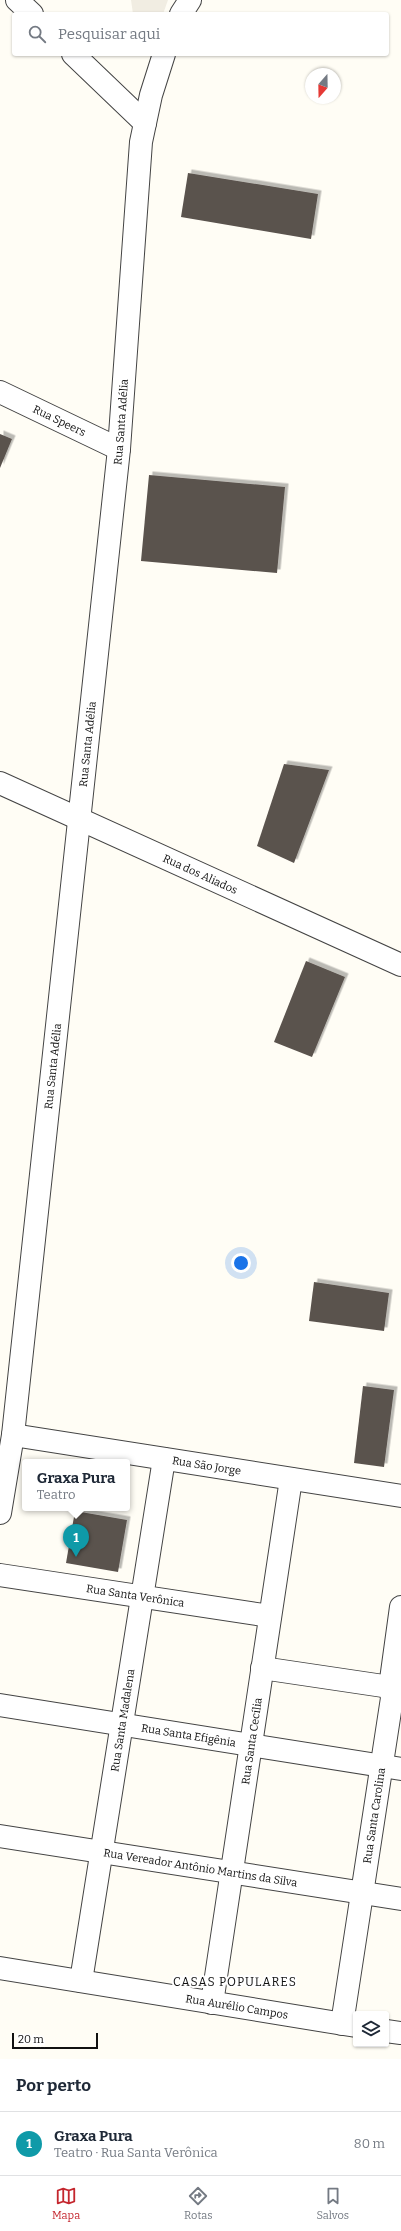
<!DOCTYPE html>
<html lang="pt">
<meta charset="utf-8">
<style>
:root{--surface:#fff;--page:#f2f2f3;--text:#1f2937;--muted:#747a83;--line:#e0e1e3;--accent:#c4262e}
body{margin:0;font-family:Bitter,serif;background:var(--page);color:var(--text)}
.controls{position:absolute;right:12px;bottom:12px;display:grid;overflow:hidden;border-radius:4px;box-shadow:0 1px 3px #0004}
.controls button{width:36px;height:36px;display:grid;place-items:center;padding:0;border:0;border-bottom:1px solid var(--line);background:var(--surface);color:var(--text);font:20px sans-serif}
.compass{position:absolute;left:305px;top:68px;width:36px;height:36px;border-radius:50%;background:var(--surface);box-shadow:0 1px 3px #0004;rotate:200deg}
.scale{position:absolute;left:12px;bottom:10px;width:86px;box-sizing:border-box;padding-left:4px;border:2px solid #111;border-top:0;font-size:11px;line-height:14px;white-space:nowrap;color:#111;-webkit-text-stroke:3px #fff;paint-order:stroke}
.you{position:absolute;left:241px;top:1263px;width:14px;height:14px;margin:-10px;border:3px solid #fff;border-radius:50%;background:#1a73e8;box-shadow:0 0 0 6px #1a73e833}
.badge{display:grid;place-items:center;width:26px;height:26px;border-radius:50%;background:var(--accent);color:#fff;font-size:13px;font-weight:700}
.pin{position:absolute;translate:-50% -33px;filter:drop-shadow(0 1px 2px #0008)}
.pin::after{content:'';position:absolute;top:21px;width:14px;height:12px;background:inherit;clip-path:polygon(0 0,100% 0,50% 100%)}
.popup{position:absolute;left:22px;top:1459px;width:108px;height:52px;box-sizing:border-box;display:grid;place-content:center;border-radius:4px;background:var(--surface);filter:drop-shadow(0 1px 3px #0005);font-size:13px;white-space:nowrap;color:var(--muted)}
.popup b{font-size:15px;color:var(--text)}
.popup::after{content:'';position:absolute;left:50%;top:100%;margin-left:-8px;border:8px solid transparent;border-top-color:var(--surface)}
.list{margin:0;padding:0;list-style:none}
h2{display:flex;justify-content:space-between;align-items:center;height:52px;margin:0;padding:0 16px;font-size:17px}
h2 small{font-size:13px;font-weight:400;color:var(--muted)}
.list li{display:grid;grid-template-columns:26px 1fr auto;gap:12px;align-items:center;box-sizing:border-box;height:64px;padding:0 16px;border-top:1px solid var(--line)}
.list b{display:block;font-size:15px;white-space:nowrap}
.list p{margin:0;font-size:13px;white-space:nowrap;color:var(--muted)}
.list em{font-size:13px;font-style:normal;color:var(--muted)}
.icon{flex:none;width:22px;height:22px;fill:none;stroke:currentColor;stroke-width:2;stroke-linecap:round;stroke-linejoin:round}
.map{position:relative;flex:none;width:401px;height:2059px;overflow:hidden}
.search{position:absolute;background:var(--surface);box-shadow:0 1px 3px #0004;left:12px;right:12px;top:12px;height:44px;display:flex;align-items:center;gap:10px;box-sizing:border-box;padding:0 14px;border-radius:4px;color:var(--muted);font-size:15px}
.sheet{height:116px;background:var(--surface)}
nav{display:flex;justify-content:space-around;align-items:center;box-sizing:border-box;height:56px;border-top:1px solid var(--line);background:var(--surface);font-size:11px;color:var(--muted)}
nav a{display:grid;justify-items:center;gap:2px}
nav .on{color:var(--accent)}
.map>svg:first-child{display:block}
</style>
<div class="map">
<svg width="401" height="2059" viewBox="0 0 401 2059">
<defs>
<filter id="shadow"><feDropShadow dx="3.5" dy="-3.5" stdDeviation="0" flood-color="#0004"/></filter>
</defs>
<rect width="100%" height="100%" fill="#fffdf5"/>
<!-- plaza -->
<path fill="#f1ede2" d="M131 0H168L163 14H133Z"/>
<!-- building -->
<g fill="#5a524d" filter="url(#shadow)">
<path d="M188 173 318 194 311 239 181 217Z"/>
<path d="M0 434 12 439 0 468Z"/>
<path d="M149 475 285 487 277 573 141 561Z"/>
<path d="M284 764 329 770 294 863 257 846Z"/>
<path d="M306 961 345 977 312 1057 274 1042Z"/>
<path d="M314 1282 389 1293 384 1331 309 1321Z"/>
<path d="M363 1386 394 1390 384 1467 354 1463Z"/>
<path d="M75 1511 127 1520 118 1572 66 1563Z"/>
</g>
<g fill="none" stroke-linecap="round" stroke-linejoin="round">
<!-- minor casing -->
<g stroke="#444" stroke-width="24">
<g id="minor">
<path d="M17 0 32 14"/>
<path d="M181 14 190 0"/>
<path d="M73 54 145 123"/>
<path id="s1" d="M0 392 119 449"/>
<path id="s2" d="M0 783 401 965"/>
<path id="s3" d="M13 1435 401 1496"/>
<path id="s4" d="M0 1513 13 1435 119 449 141 142 151 95 164 54"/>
<path id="s5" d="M0 1575 270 1616"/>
<path d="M262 1668 390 1687"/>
<path id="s6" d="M0 1705 401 1769"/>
<path id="s7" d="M0 1836 401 1899"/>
<path id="s8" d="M0 1968 356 2026"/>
<path id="s9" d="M81 1981 164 1459"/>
<path id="s10" d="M212 2003 291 1479"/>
<path id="s11" d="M342 2024 392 1698 390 1687 401 1607"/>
<path d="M386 2031 401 2033"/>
</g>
</g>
<!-- minor -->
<use href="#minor" stroke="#fff" stroke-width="22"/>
</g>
<g text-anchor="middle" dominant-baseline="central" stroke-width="4" stroke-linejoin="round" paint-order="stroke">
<!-- street labels -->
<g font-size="11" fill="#111" stroke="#fff">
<text stroke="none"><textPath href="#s1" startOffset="66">Rua Speers</textPath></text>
<text stroke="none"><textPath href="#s4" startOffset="1098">Rua Santa Adélia</textPath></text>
<text stroke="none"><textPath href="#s4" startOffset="774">Rua Santa Adélia</textPath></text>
<text stroke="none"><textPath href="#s2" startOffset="220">Rua dos Aliados</textPath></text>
<text stroke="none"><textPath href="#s4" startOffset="450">Rua Santa Adélia</textPath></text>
<text stroke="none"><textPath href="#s3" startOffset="196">Rua São Jorge</textPath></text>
<text stroke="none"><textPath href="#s5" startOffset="137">Rua Santa Verônica</textPath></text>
<text stroke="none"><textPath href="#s9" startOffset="264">Rua Santa Madalena</textPath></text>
<text stroke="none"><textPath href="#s6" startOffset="191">Rua Santa Efigênia</textPath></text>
<text stroke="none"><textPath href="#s10" startOffset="265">Rua Santa Cecília</textPath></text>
<text stroke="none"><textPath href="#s11" startOffset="211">Rua Santa Carolina</textPath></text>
<text stroke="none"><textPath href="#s7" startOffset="203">Rua Vereador Antônio Martins da Silva</textPath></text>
<text stroke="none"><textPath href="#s8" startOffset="240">Rua Aurélio Campos</textPath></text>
</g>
<!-- neighbourhood labels -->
<g font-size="12" letter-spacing="1" fill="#111" stroke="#fff">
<text x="235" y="1982">CASAS POPULARES</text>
</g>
</g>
</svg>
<div class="controls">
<button><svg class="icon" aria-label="layers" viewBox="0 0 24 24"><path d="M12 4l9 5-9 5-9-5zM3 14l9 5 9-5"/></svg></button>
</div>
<svg class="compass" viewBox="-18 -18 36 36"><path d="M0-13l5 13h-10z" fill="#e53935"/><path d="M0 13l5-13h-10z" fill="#747a83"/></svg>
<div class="scale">20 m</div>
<div class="you"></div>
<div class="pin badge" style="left:76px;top:1557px;background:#0f9aa8">1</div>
<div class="popup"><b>Graxa Pura</b>Teatro</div>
<div class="search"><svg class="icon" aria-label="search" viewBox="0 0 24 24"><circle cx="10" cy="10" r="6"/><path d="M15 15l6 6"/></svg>Pesquisar aqui</div>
</div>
<section class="sheet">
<h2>Por perto<small></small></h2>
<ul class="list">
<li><span class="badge" style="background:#0f9aa8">1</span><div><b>Graxa Pura</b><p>Teatro · Rua Santa Verônica</p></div><em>80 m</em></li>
</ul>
</section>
<nav>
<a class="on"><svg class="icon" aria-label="map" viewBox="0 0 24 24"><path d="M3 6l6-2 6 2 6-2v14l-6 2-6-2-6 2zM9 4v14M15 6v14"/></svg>Mapa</a>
<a><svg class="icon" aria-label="directions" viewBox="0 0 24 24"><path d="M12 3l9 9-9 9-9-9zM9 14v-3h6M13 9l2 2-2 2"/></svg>Rotas</a>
<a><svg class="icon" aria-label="saved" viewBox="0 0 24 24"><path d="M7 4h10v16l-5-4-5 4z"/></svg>Salvos</a>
</nav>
